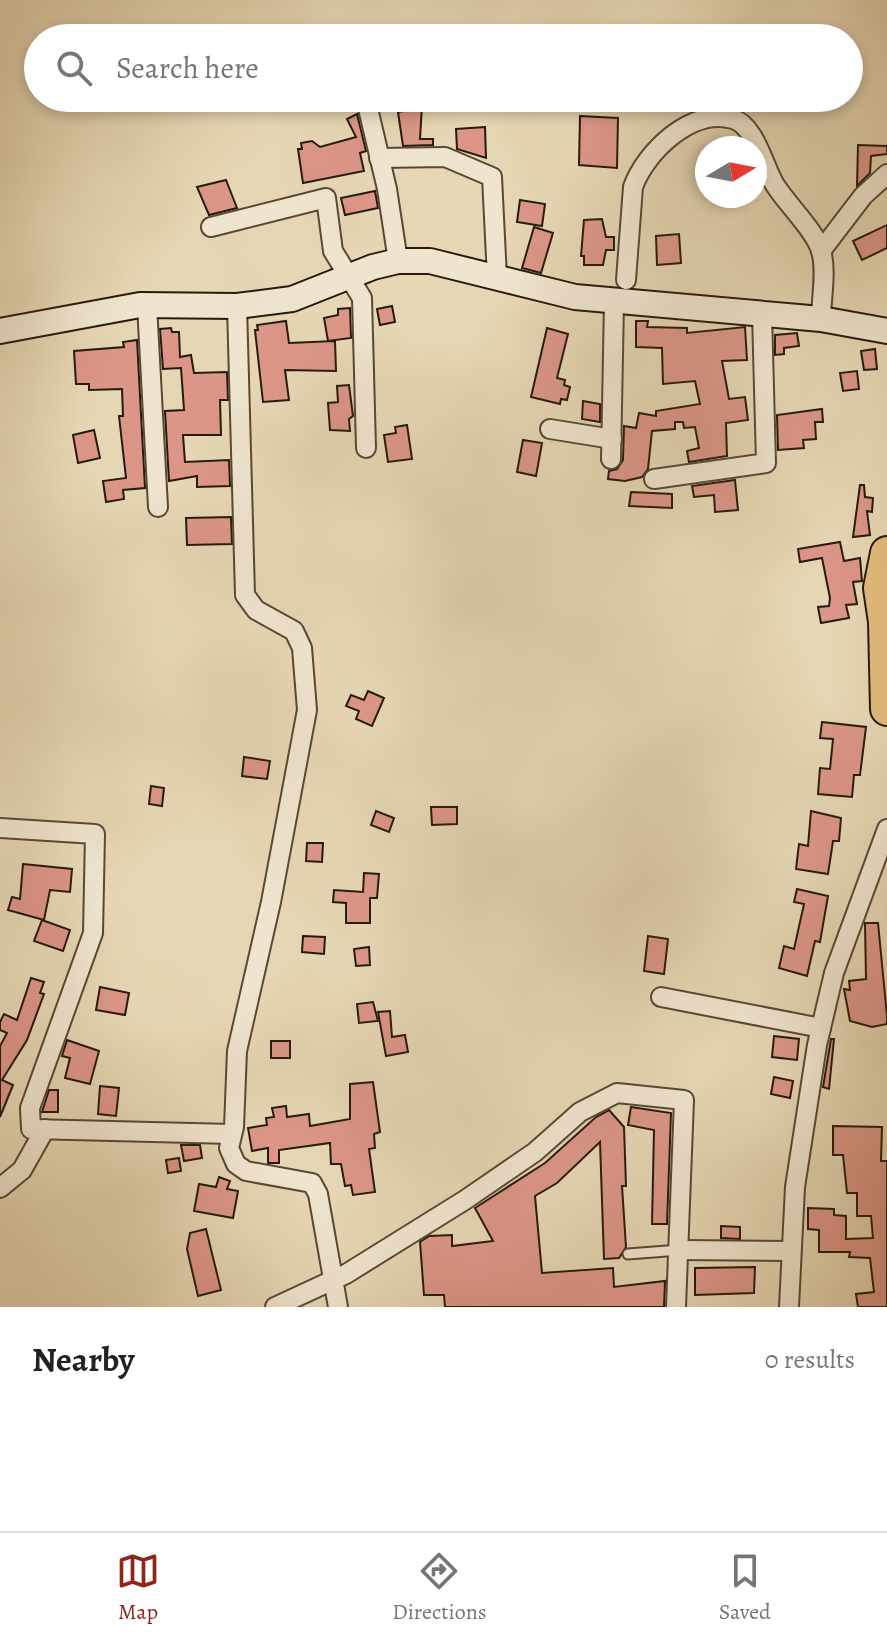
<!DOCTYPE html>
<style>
:root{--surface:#fff;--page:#f6f6f6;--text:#222;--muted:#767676;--line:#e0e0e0;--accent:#8f2418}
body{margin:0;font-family:Alegreya,serif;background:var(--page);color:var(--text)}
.compass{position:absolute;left:695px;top:136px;width:72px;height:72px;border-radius:50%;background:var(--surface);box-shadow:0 4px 12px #0003;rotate:80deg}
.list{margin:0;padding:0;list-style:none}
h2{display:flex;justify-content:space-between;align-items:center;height:104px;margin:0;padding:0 32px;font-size:34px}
h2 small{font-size:26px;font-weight:400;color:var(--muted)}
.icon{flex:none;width:44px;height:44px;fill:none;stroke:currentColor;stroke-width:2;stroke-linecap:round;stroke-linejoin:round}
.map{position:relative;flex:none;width:887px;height:1307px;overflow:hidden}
.search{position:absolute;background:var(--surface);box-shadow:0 4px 12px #0003;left:24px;right:24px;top:24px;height:88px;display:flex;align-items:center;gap:20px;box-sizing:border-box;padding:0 28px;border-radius:44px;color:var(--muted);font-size:30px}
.sheet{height:224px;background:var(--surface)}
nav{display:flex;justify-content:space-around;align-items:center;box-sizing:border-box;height:112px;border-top:2px solid var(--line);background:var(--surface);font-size:22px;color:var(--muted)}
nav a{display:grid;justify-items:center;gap:4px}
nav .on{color:var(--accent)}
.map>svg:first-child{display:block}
</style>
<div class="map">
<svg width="887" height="1307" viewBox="0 0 887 1307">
<rect width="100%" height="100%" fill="#e6d7b4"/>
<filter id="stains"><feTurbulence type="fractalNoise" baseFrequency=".0025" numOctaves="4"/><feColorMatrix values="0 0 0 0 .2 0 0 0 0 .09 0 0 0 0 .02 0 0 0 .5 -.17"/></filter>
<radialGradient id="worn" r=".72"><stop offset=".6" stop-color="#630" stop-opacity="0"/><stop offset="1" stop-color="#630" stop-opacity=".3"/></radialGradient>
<!-- building -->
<g fill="#dc9688" stroke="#271a0c" stroke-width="2">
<path d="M405 104 422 105 420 139H433V145L403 146 398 112 405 111Z"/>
<path d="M357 114 366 151 360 153 364 171 303 183 298 149H302L301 143 312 141 320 147 356 137 347 119Z"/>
<path d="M580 116 618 118 617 168 579 165Z"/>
<path d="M485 127 486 158 457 149 456 129Z"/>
<path d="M858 145 887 146V154L871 156 870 173 857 186Z"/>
<path d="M226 180 237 208 209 215 197 187Z"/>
<path d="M375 191 378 208 345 215 341 198Z"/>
<path d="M520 200 545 204 542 226 517 222Z"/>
<path d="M602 219 606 237H614V250H606L603 265H584V256H581L584 220Z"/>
<path d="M887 225V248L862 260 853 241Z"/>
<path d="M534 227 553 233 541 273 522 268Z"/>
<path d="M679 234 681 263 657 265 656 236Z"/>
<path d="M392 306 395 322 380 325 377 309Z"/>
<path d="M350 308 351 338 328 341 324 318 338 315V309Z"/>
<path d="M286 321 289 343 335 341 336 371 285 370 289 400 263 402 255 330H258L257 325Z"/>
<path d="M636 321H648L647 327 687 328V333L745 327 747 360 722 361 729 399 745 397 748 420 726 423 727 456 689 462 687 451 699 448 695 427 684 428 683 422H675V429L652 431 648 469 642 477 625 481 608 479 609 471 617 469 623 460 624 426 636 428 639 413 656 416V411L700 404 695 381 663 384 662 348 636 347Z"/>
<path d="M171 328 172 332H179L180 357 191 355 194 373 227 372 228 400H220L221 435H183L185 462 229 460 230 486 197 487V476L169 481 165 411 184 410 181 368 163 369 160 329Z"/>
<path d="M547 328 568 334 557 378 565 380 564 385 570 387 567 400 561 399 560 404 531 397Z"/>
<path d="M797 333 799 346 784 348V354L775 355V335Z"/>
<path d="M137 340 145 488 123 490 124 499 106 502 103 481 126 478 119 416H123L122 389 89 390V384H76L74 351 124 347 123 342Z"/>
<path d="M875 349 877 369 864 370 861 351Z"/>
<path d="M857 371 859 389 843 391 840 373Z"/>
<path d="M349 385 353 416 349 419 350 431 330 430 328 403 338 402 337 386Z"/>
<path d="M583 401 600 404V422L582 419Z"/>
<path d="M822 409 823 422H815L816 439 803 440 804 448 778 450 777 415Z"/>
<path d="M407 425 412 459 388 462 384 435 396 433 395 427Z"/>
<path d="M94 430 100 458 78 463 73 435Z"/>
<path d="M523 440 542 443 536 476 517 472Z"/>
<path d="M735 480 738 510 715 512 714 495 694 497 692 486Z"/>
<path d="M860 485H864L865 497 873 498 872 512 867 511 870 535 853 537Z"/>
<path d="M631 492 672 494V508L629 506Z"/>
<path d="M231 517 232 544 187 545 186 518Z"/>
<path d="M840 542 844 561 860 558 862 581 853 582 857 604 846 605 849 618 821 623 818 607 829 606 830 598 822 558 800 562 798 549Z"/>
<path d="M368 691 384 698 372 726 356 719 359 711 346 706 351 695 364 700Z"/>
<path d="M822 722 866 727 860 775H854L852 797 818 794 820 768 830 769 833 739 820 738Z"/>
<path d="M244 757 270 761 267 779 242 776Z"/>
<path d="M151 786 164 788 162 806 149 804Z"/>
<path d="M431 807H457V824L432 825Z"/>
<path d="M376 811 394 818 389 832 371 825Z"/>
<path d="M811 811 841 818 839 841H833L828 874 796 869 799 844 808 846Z"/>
<path d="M307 843H323L322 862 306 861Z"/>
<path d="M23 864 72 869 70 892 50 890 44 920 8 910 12 897 20 899Z"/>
<path d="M364 873 379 874 377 898H370V923H346V903L333 902 334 890 363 892Z"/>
<path d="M797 889 828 896 820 942 815 941 807 976 779 968 784 946 794 949 804 904 794 902Z"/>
<path d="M42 920 70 930 63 951 34 941Z"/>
<path d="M865 923H878L887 1016V1024L872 1027 850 1021 844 989 850 990 849 981 866 979Z"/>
<path d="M303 936 325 937 324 954 302 952Z"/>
<path d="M648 936 668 939 664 974 644 971Z"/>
<path d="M369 947 370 965 356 966 354 949Z"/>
<path d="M31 978 44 982 40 993 44 994 27 1040 2 1080 13 1085 0 1117V1046L7 1033 0 1030V1022L4 1014 17 1020Z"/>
<path d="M100 987 129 993 125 1015 96 1010Z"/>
<path d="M373 1002 378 1021 359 1023 357 1004Z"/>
<path d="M390 1011 392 1037 405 1035 408 1052 386 1056 378 1012Z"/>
<path d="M774 1036 799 1039 797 1060 772 1057Z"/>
<path d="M831 1039H834L829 1089 823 1087Z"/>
<path d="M67 1040 99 1051 90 1084 65 1078 70 1058 62 1056Z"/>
<rect x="271" y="1041" width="19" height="17"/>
<path d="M774 1077 793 1081 790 1098 771 1094Z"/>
<path d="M373 1082 380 1132 374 1134 375 1148 369 1149 375 1192 353 1195 351 1185 345 1186 341 1164H331L330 1143 279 1150V1163H268V1148L252 1151 248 1128 267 1125 266 1118 274 1117 272 1108 286 1106 287 1117 309 1114 310 1126 350 1119V1084Z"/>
<path d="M100 1086 119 1088 116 1116 98 1114Z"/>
<path d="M49 1090H58V1112H42Z"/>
<path d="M631 1107 671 1113 667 1224H652L654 1130 628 1125Z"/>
<path d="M609 1110 624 1127 626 1186H622L626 1247 619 1258 604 1259 600 1142 557 1183 535 1196 542 1273 613 1268 614 1287 665 1281 664 1307H445L444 1295H424L420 1242 429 1236 452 1235V1246L493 1241 475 1208 545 1163 596 1117Z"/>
<path d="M833 1126 882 1127 881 1161H887V1307H858L856 1294 874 1292 870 1258 849 1257 850 1252H819V1230L808 1229V1208L834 1209V1215L846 1216V1239L873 1238 871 1216H857V1193H847L843 1155H833Z"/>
<path d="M181 1145H200L202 1158 184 1161Z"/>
<path d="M179 1158 181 1171 168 1173 166 1160Z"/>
<path d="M219 1177 230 1181 227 1189 238 1191 233 1218 194 1211 199 1184 216 1187Z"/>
<path d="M721 1226 740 1227V1239L721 1238Z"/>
<path d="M206 1229 221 1290 198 1296 187 1249 190 1233Z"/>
<path d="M755 1267 754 1293 695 1295V1268Z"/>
</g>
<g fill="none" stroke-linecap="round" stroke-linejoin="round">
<!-- lane casing -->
<g stroke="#574936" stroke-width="13">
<path id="lane" d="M628 1254 680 1250"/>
</g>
<!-- street casing -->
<g stroke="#574936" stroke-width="22">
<g id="street">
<path d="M366 100 387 189 398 261"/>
<path d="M379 158 445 157 492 177 497 278"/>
<path d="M211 227 326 198 333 251 362 298 366 448"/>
<path d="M821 251 863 196 887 174"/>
<path d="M626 280 633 187C645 153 691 107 733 119 755 125 764 167 775 185 787 204 816 232 821 251 827 270 821 300 821 319"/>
<path d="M147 305 158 507"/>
<path d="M237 306 245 595 256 610 294 631 302 648 307 710 271 902 237 1051 234 1127 229 1148 236 1164 246 1171 312 1183 318 1194 338 1307"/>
<path d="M550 429 612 439"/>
<path d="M611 459 614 302"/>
<path d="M654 479 766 463 762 314"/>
<path d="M0 828 95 834 93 933 30 1108 31 1129 232 1134"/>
<path d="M661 997 821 1028"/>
<path d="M0 1188 22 1170 45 1129"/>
<path d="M680 1250 791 1251"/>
<path d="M275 1307 346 1274 465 1200 535 1152 580 1112 617 1093 684 1100 676 1307"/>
<path d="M789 1307 795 1187 817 1045 834 973 887 829"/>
</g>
</g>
<!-- secondary casing -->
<g stroke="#271a0c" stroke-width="28">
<path id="secondary" d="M0 331 140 305 237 306 292 299 373 267 398 261H430L575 297 821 319 887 331"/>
</g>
<!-- highway casing -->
<g stroke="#271a0c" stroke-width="36">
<path id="highway" d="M887 553 880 588 885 622 887 709"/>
</g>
<!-- lane -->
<use href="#lane" stroke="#efe5ce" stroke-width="9"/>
<!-- street -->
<use href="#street" stroke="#efe5ce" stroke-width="18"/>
<!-- secondary -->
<use href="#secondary" stroke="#efe5ce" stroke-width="24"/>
<!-- highway -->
<use href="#highway" stroke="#e3bc7a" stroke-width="32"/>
</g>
<rect width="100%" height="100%" filter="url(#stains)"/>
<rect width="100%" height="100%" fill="url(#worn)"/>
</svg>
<svg class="compass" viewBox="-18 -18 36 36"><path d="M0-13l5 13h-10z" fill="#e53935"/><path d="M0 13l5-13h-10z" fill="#767676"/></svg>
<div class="search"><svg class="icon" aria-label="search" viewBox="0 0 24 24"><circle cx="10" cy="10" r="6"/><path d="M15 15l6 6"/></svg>Search here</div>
</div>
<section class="sheet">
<h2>Nearby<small>0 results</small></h2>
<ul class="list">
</ul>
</section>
<nav>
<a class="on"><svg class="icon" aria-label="map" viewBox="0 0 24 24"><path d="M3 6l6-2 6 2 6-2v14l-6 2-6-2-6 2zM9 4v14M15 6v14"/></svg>Map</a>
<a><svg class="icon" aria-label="directions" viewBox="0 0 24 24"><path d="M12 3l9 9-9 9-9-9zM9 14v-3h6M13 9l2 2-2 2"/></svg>Directions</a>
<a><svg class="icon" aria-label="saved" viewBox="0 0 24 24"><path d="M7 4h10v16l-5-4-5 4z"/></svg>Saved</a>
</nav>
